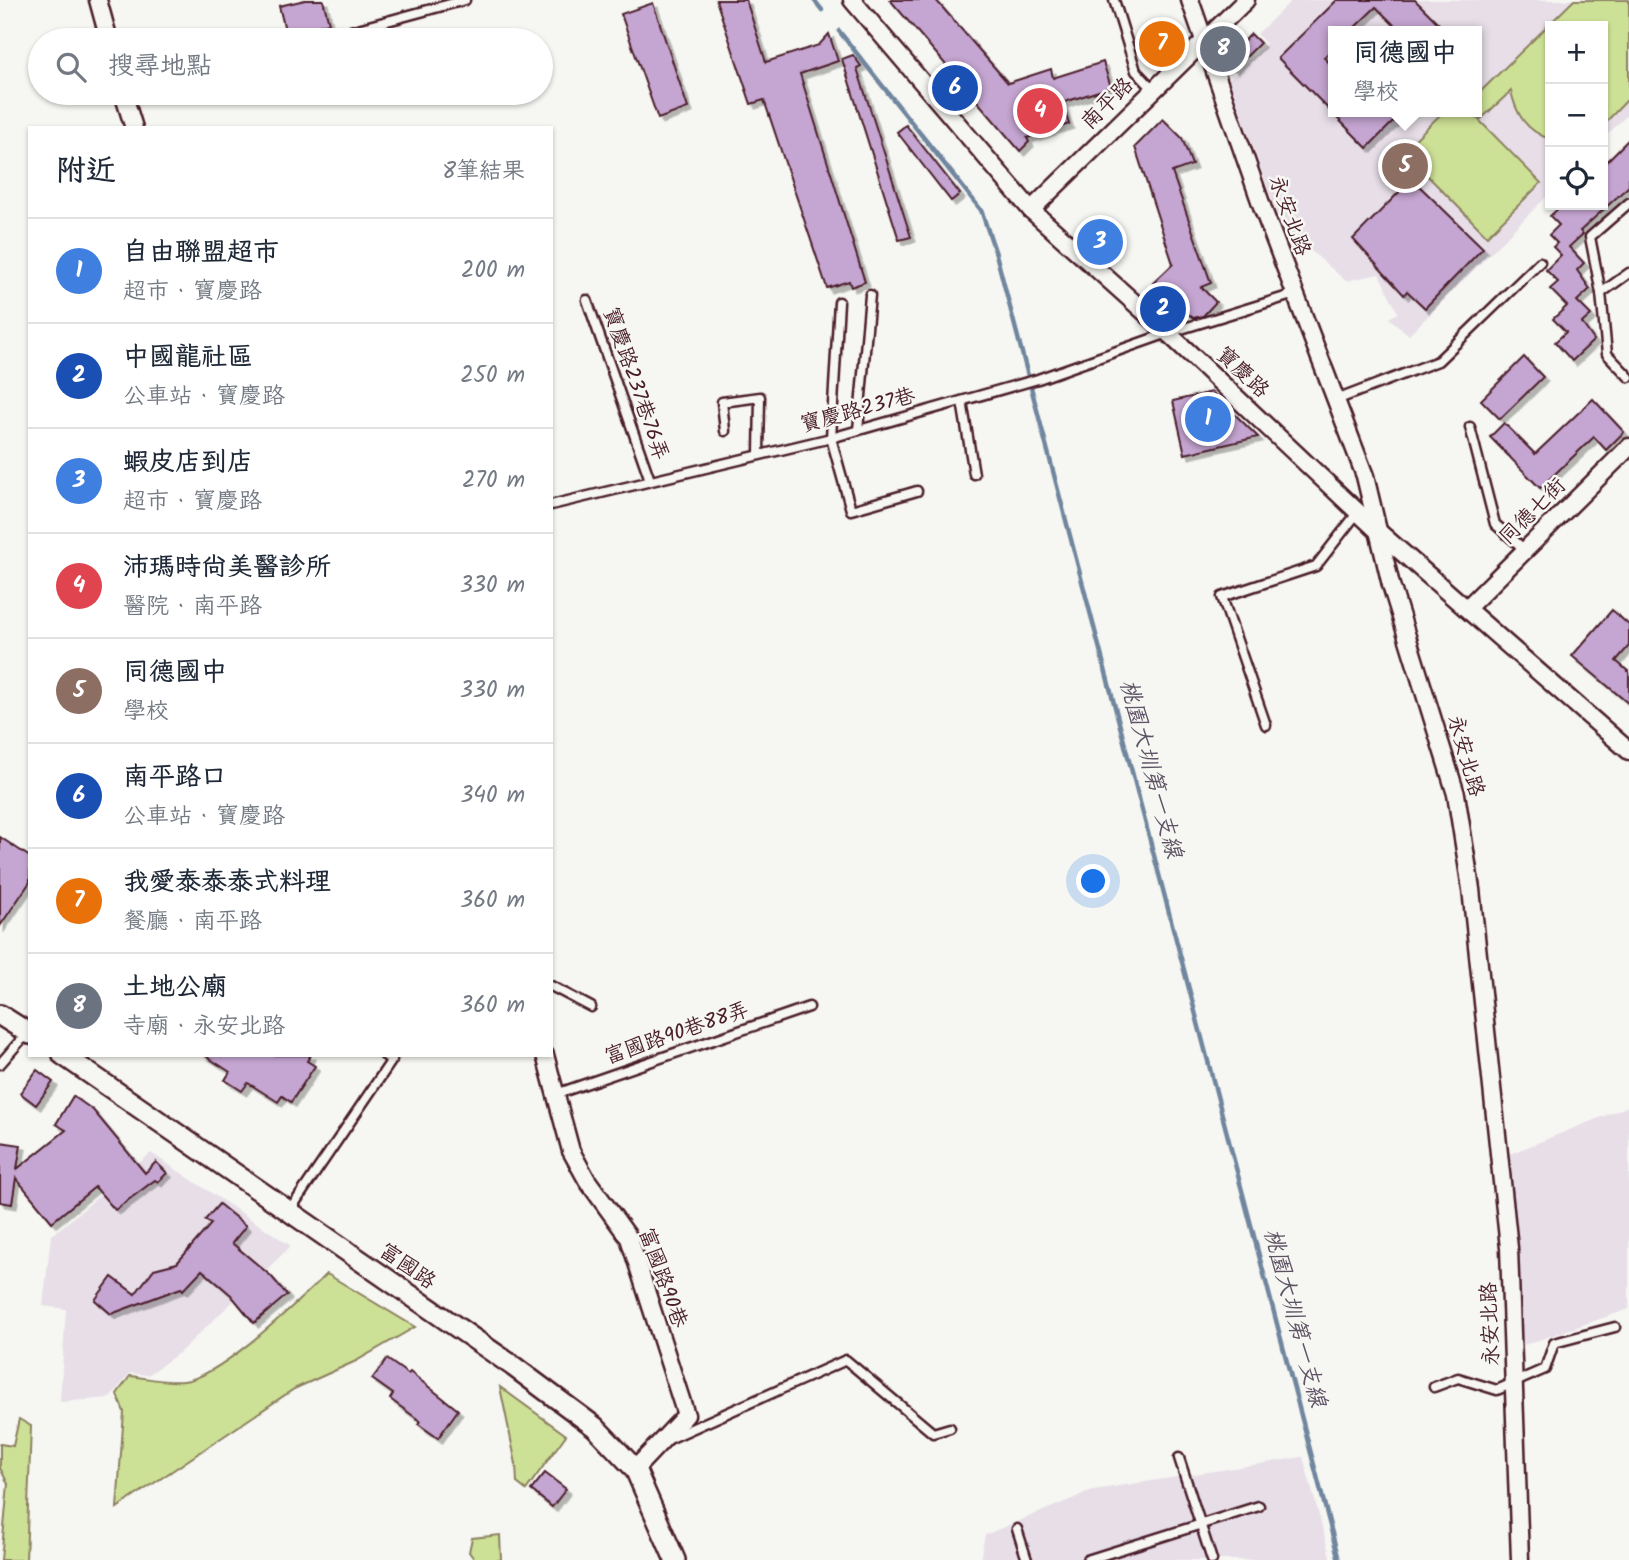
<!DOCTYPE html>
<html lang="zh-TW">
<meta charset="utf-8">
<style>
:root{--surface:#fff;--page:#f6f6f7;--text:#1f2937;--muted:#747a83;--line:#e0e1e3;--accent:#1a73e8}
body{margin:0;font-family:Kalam,"LXGW WenKai TC",sans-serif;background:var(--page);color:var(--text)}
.controls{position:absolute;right:21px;top:21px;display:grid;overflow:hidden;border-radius:0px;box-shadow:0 2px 5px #0004}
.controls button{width:63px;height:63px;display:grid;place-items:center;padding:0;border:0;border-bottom:2px solid var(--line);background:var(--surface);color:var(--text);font:35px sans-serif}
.you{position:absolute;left:1094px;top:882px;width:24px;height:24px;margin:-18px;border:5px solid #fff;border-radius:50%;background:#1a73e8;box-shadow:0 0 0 10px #1a73e833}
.badge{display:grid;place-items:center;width:46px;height:46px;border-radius:50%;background:var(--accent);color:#fff;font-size:23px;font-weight:700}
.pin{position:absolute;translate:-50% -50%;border:4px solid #fff;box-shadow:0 2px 7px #0006}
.popup{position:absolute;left:1328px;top:26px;width:154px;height:91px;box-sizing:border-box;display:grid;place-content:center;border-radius:0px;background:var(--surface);filter:drop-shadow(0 2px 5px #0005);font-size:23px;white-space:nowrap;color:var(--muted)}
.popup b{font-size:26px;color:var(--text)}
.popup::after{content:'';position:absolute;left:50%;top:100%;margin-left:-14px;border:14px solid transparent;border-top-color:var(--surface)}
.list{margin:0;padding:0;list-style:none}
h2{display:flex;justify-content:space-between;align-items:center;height:91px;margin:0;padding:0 28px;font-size:30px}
h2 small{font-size:23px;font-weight:400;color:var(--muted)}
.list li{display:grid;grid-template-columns:46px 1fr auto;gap:21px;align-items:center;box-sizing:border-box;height:105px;padding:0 28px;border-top:2px solid var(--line)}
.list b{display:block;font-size:26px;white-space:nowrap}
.list p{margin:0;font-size:23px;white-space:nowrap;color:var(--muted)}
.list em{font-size:23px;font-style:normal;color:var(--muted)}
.icon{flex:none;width:38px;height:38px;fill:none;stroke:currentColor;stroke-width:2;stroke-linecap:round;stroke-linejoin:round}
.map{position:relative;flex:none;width:1629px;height:1560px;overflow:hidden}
.search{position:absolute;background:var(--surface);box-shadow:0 2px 5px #0004;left:28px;top:28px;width:525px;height:77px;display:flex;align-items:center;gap:18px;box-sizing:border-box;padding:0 24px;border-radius:38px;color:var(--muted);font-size:26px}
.panel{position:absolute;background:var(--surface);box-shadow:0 2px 5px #0004;left:28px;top:126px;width:525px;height:931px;border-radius:0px}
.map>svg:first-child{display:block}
</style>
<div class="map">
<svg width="1629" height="1560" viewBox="0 0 1629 1560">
<defs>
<filter id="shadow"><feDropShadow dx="4.5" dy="4.5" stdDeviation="0" flood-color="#0004"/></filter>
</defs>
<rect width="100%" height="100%" fill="#f6f6f2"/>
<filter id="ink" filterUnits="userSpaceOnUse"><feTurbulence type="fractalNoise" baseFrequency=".0143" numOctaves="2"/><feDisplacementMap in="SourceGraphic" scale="14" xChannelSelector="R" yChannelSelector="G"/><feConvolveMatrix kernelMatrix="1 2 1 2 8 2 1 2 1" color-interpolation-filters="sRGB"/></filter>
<g filter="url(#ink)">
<!-- built -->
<g fill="#e7dee8" fill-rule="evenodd">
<path d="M1292 0H1629V113L1603 139V26H1550V193L1409 335 1389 318 1398 313 1379 274 1346 281 1281 225 1229 79 1266 44 1257 34ZM1333 31H1477V112H1333Z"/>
<path d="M1629 1106V1309L1524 1345 1502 1157Z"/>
<path d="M151 1153 291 1246 180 1352 148 1375 130 1373 110 1398 60 1402 66 1309 43 1306 51 1236Z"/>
<path d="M1303 1457 1331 1560H980L985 1535 1094 1490Z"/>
</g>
<!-- green -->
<g fill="#cde196" stroke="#8c8060" stroke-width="2">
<path d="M1574 0H1629V98L1603 125V26H1550V139C1526 131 1516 114 1511 91L1481 119 1474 112H1477V95Z"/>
<path d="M1443 112H1471L1541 183 1487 236 1403 151Z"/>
<path d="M327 1274 415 1327 356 1361 294 1389 117 1508 124 1412 117 1394 130 1376C147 1378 168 1383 184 1381 221 1377 299 1300 327 1274Z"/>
<path d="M500 1387 566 1435 526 1490 517 1483 516 1464Z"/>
<path d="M19 1419 31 1426 26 1560H1L8 1484 0 1468V1444L13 1446Z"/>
<path d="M500 1535 501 1560H475L469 1552 472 1538Z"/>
</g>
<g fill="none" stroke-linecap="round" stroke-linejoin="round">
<!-- stream -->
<g stroke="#70869e" stroke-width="4.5">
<path d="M814 0 822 10"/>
<path d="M839 31 981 210 996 254 1339 1560"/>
</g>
</g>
<!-- building -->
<g fill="#c5a5d1" stroke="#4a1f2b" stroke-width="2" filter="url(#shadow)">
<path d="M305 0H323L329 23 286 34 279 6Z"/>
<path d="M716 0H746L766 62 819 45 829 34 838 61 800 74 865 282 851 287 849 281 827 288 764 100 751 104Z"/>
<path d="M890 0H936L1008 83 1051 69 1053 78 1103 62 1111 87 1062 103 1069 124 1027 138 1029 142 1020 151Z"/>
<path d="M1337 0H1415L1446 31H1400L1376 7 1351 31H1333V49L1324 57 1333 67V112H1403L1367 148 1278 58Z"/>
<path d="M653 3 688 108 658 119 621 14Z"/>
<path d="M1251 34 1260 43 1234 69 1225 61Z"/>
<path d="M853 55 861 66 857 68 911 237 899 240 842 59Z"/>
<path d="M1163 119 1182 138 1192 165 1172 172 1211 283 1201 287 1216 302 1203 316 1193 318 1153 283 1173 264 1135 147Z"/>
<path d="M906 125 960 194 951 201 897 132Z"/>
<path d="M1629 139V186L1580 231 1583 234 1569 247 1584 263 1577 270 1590 289 1577 301 1591 315 1582 323 1594 340 1572 361 1555 342 1566 332 1553 319 1567 306 1550 289 1558 282 1546 270 1561 255 1553 247 1557 243 1549 235 1559 225 1550 216 1562 205H1603V165Z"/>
<path d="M1412 179 1483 248 1425 308 1407 291 1404 295 1353 239Z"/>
<path d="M1524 357 1543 377 1500 419 1481 400Z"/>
<path d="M1212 392 1258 437 1185 454 1173 401Z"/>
<path d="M1593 399 1624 432 1606 450 1594 437 1540 488 1490 437 1504 423 1535 454Z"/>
<path d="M1612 610 1629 625V646L1616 661 1629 672V704L1572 656Z"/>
<path d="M0 837 30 857V882L0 926Z"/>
<path d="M204 1055H311L307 1061 315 1066 291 1102 282 1096 278 1102 248 1083 242 1091 225 1080 230 1072Z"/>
<path d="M37 1070 53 1082 36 1105 20 1093Z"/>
<path d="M73 1096 93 1110 145 1173 156 1162 167 1173 158 1182 155 1180 115 1210 95 1187 52 1222 16 1178 12 1204 0 1202V1142L21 1145 17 1169 66 1130 56 1124Z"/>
<path d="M219 1204 246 1226 232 1243 271 1276 287 1295 254 1323 231 1295 202 1270 183 1290 181 1288 111 1314 95 1300 112 1277 135 1294 154 1269 177 1263 211 1224 205 1220Z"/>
<path d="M387 1359 408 1374 410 1372 458 1410 438 1438 418 1424 420 1421 390 1399 393 1394 372 1379Z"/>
<path d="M545 1473 566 1489 552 1507 531 1490Z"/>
</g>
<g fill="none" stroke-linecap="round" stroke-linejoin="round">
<!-- service casing -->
<g stroke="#4a1f2b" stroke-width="13">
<g id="service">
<path d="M1114 0 1136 71 1153 89"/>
<path d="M317 40 465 0"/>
<path d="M1629 273 1601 293 1607 354 1629 377"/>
<path d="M1601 293 1590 237 1629 203"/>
<path d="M587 300 650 480"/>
<path d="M839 302 831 438 851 510 917 491"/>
<path d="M1336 400 1438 361 1540 262"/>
<path d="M962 401 974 474"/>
<path d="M1470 427 1495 524 1525 550"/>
<path d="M858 430 870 295"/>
<path d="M725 431 722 402 760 397 759 454"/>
<path d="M551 505 831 438 1038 379 1168 333 1295 294"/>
<path d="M1266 725 1222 597 1316 566 1358 512"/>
<path d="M551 986 591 1007"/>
<path d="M0 1064 27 1033"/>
<path d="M556 1094 809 1007"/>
<path d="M290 1210 392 1060 384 1055"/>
<path d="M1434 1387 1458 1378 1497 1390 1545 1369 1554 1343 1615 1327"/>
<path d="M671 1438 846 1360 933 1433 950 1428"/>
<path d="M1179 1458 1212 1560"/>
<path d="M1017 1529 1027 1560"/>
<path d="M1087 1560 1259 1506"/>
</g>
</g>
<!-- minor casing -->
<g stroke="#4a1f2b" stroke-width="21">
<g id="minor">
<path d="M98 0 109 40"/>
<path d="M852 0 1031 210 1168 333 1380 533 1629 751"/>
<path d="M1190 0 1264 212 1365 476 1391 585 1456 794 1471 889 1509 1248 1520 1560"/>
<path d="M123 93 134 128"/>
<path d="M1031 210 1246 0"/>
<path d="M1468 607 1629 447"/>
<path d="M545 1055 571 1151 587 1180 629 1238 686 1415 635 1469"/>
</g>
</g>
<!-- tertiary casing -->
<g stroke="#4a1f2b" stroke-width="24">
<g id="tertiary">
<path d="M0 1015 30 1034"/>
<path d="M63 1055 513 1366 595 1427 635 1469 675 1560"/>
</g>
</g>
<!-- service -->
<use href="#service" stroke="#f6f6f2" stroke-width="8"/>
<!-- minor -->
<use href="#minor" stroke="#f6f6f2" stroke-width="16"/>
<!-- tertiary -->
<use href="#tertiary" stroke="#f6f6f2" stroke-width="19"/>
</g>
</g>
<g text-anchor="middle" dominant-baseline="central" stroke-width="5" stroke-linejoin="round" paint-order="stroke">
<!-- street labels -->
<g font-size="21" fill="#4a1f2b" stroke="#f6f6f2">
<text transform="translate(1108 104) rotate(-45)">南平路</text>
<text transform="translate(1289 216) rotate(70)">永安北路</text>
<text transform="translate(1242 373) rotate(43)">寶慶路</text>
<text transform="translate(635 384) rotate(71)">寶慶路237巷76弄</text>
<text transform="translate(858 411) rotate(-15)">寶慶路237巷</text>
<text transform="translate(1533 512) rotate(-45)">同德七街</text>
<text transform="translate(1465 756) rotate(74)">永安北路</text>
<text transform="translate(677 1034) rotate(-19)">富國路90巷88弄</text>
<text transform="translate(407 1267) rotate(35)">富國路</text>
<text transform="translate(662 1278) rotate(70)">富國路90巷</text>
<text transform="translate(1491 1324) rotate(-92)">永安北路</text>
</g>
<!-- water labels -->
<g font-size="23" font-style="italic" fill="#5d5365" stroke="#f6f6f2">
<text transform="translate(1150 769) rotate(75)">桃園大圳第一支線</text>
<text transform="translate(1294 1318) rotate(75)">桃園大圳第一支線</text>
</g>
</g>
</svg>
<div class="controls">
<button>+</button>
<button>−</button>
<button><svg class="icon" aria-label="locate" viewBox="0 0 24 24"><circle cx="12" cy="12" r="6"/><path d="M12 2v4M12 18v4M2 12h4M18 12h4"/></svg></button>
</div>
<div class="you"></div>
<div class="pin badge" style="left:1208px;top:419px;background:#3f7fe0">1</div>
<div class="pin badge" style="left:1163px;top:309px;background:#1a4fb4">2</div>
<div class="pin badge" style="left:1100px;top:242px;background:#3f7fe0">3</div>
<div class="pin badge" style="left:1040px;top:111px;background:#e0444e">4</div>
<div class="pin badge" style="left:1405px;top:166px;background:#8d6e63">5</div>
<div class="popup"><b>同德國中</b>學校</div>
<div class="pin badge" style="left:955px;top:88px;background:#1a4fb4">6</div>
<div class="pin badge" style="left:1162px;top:44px;background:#e8710a">7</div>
<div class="pin badge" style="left:1223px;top:49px;background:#6b7280">8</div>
<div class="search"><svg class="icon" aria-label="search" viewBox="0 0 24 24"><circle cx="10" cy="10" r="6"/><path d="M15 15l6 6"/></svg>搜尋地點</div>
<section class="panel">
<h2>附近<small>8筆結果</small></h2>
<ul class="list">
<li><span class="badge" style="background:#3f7fe0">1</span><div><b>自由聯盟超市</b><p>超市 · 寶慶路</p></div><em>200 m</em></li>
<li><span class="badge" style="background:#1a4fb4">2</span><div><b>中國龍社區</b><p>公車站 · 寶慶路</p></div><em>250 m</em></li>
<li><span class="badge" style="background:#3f7fe0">3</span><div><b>蝦皮店到店</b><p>超市 · 寶慶路</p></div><em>270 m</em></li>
<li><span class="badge" style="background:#e0444e">4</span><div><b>沛瑪時尚美醫診所</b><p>醫院 · 南平路</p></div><em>330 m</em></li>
<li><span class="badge" style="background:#8d6e63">5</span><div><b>同德國中</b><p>學校</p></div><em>330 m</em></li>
<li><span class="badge" style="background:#1a4fb4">6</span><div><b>南平路口</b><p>公車站 · 寶慶路</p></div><em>340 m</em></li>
<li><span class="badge" style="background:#e8710a">7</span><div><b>我愛泰泰泰式料理</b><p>餐廳 · 南平路</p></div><em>360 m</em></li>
<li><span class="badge" style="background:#6b7280">8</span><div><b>土地公廟</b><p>寺廟 · 永安北路</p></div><em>360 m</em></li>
</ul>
</section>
</div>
